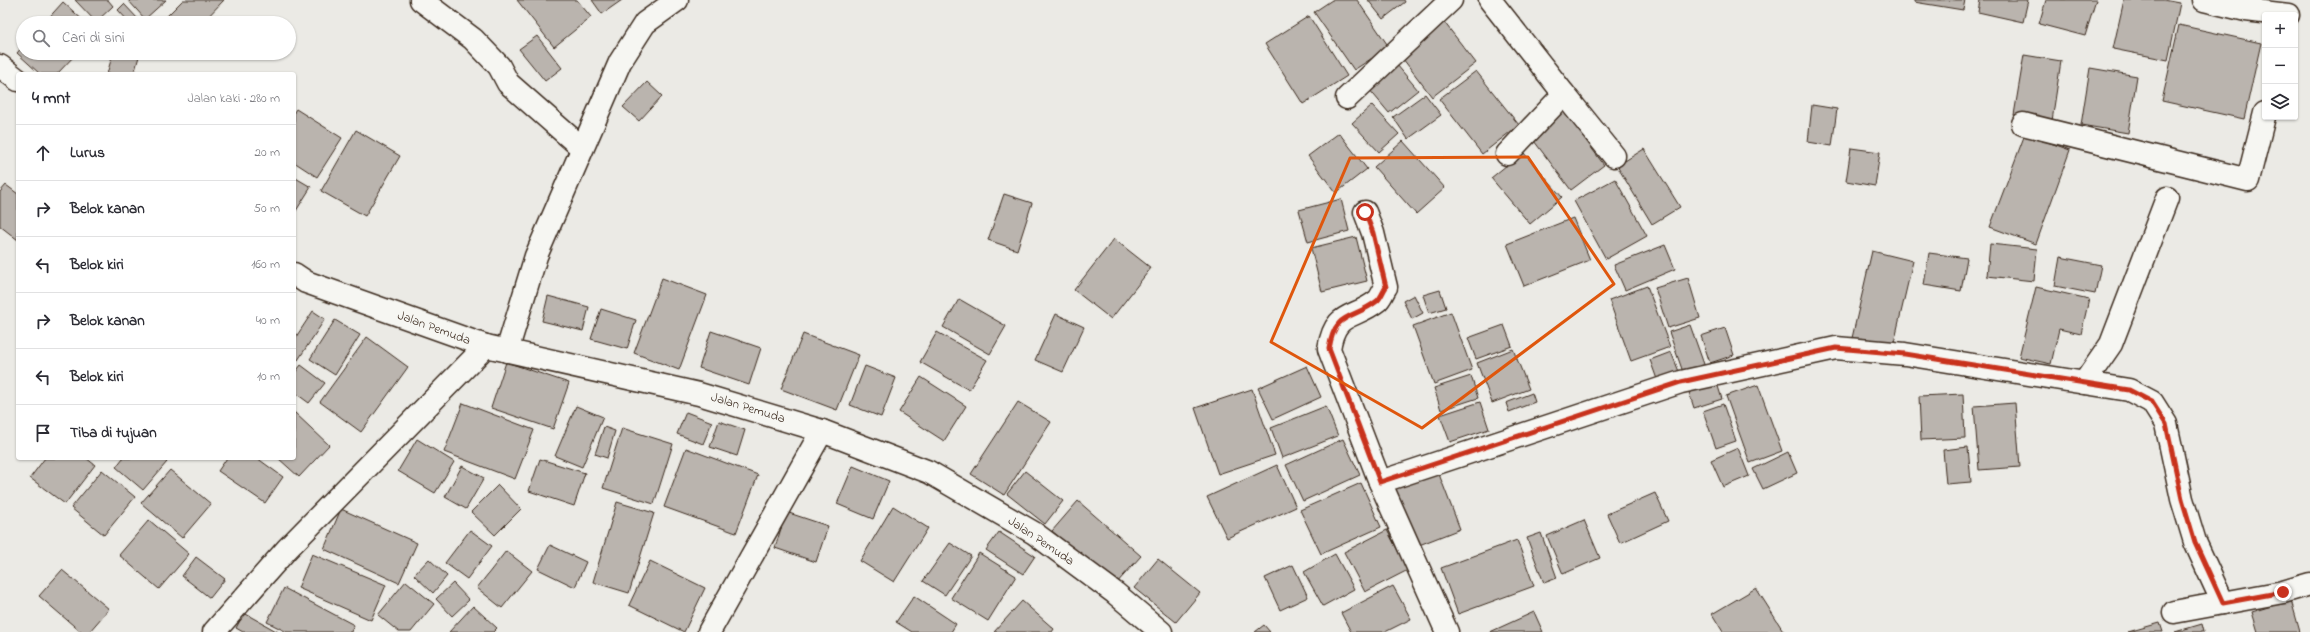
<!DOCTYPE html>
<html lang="id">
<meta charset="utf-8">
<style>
:root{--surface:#fff;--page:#f2f2f3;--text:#2b2b33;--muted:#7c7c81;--line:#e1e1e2}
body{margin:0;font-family:"Indie Flower",sans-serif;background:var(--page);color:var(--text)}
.controls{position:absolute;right:12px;top:12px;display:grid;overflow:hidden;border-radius:4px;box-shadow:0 1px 3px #0004}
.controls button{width:36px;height:36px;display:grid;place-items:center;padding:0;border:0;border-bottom:1px solid var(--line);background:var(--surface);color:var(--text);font:20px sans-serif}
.stop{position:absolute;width:12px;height:12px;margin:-9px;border:3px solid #c8321e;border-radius:50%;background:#fff}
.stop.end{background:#c8321e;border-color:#fff;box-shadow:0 1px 4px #0008}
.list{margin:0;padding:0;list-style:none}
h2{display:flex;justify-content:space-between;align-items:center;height:52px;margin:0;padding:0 16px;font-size:17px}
h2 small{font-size:13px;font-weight:400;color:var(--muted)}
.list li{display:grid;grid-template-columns:26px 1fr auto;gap:12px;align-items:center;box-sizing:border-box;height:56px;padding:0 16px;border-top:1px solid var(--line)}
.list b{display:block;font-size:15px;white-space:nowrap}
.list em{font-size:13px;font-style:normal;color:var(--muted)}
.icon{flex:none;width:22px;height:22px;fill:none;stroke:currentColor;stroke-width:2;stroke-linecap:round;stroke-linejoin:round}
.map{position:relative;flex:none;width:2310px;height:632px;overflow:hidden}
.search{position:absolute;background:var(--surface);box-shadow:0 1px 3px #0004;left:16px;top:16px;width:280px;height:44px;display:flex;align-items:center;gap:10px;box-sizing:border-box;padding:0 14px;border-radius:22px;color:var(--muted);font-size:15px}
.panel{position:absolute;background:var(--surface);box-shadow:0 1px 3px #0004;left:16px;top:72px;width:280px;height:388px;border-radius:4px}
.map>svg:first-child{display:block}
</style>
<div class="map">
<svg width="2310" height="632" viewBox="0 0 2310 632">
<rect width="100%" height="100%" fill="#ebeae5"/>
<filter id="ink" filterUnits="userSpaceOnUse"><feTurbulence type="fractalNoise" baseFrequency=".025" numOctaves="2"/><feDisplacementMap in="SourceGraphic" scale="8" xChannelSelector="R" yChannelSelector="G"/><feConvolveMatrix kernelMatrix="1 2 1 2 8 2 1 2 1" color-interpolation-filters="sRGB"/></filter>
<g filter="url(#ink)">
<!-- building -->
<g fill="#bab4ae" stroke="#3b2a1e">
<path d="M75 0H108L113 6 96 22Z"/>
<path d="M128 0H166L145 19Z"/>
<path d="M183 0H224L202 23H172L166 17Z"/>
<path d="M517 0H577L591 17 554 47Z"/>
<path d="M592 0H622L602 14Z"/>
<path d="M1332 0H1357L1389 47 1354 70 1314 12Z"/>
<path d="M1368 0H1404L1405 2 1383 19Z"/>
<path d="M1914 0H1965L1963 10 1914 2Z"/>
<path d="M1980 0H2028L2023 22 1978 12Z"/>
<path d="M2046 0H2096L2085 36 2039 24Z"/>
<path d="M2124 0H2164L2180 3 2168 60 2113 49Z"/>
<path d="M63 2 86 23H44Z"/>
<path d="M124 4 139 20 136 23H130L118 10Z"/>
<path d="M1309 16 1347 76 1303 104 1265 44Z"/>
<path d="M1444 22 1476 63 1432 97 1400 55Z"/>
<path d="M2179 25 2261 43 2244 119 2162 101Z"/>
<path d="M537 36 562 68 545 81 519 49Z"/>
<path d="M23 46V53H77L57 74H40L17 53Z"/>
<path d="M113 53H140L134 74H107Z"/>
<path d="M2024 55 2061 61 2052 121 2014 115Z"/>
<path d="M1397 65 1418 90 1389 113 1369 89Z"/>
<path d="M2090 68 2137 76 2128 133 2081 125Z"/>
<path d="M1476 71 1519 125 1482 154 1439 99Z"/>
<path d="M647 82 662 96 639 121 623 107Z"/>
<path d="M1425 94 1441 115 1408 139 1393 117Z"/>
<path d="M1372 105 1399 134 1379 152 1352 123Z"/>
<path d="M1812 105 1837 109 1832 146 1808 142Z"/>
<path d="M1562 108 1604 165 1571 190 1528 133Z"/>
<path d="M296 109 342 138 317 177 294 162V112Z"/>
<path d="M356 130 400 156 365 216 321 191Z"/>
<path d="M1339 133 1367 169 1336 193 1308 156Z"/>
<path d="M2025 134 2070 150 2036 244 1990 227Z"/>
<path d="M1403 141 1445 188 1416 214 1374 167Z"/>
<path d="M1851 148 1880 152 1875 186 1846 181Z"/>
<path d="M1644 149 1680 207 1652 224 1617 166Z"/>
<path d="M1523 152 1562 197 1530 224 1491 178Z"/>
<path d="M294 177 311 187 294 214Z"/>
<path d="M1615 179 1647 236 1606 259 1574 201Z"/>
<path d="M6 185 18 194V240L0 226V192Z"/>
<path d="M1004 194 1032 203 1017 250 988 240Z"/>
<path d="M1341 199 1349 231 1308 242 1299 210Z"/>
<path d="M1573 218 1590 260 1524 286 1507 244Z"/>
<path d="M1356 237 1367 281 1322 292 1311 248Z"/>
<path d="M1114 239 1151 268 1111 319 1074 290Z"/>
<path d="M1990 244 2037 249 2034 281 1987 276Z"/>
<path d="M1665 245 1675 269 1625 290 1614 265Z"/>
<path d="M1872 251 1913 261 1893 347 1852 338Z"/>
<path d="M1929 253 1967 258 1961 291 1924 285Z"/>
<path d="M2060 257 2101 265 2095 294 2055 286Z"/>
<path d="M662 278 707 295 679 370 634 353Z"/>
<path d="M1688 278 1700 318 1668 328 1655 288Z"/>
<path d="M1647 286 1670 347 1631 361 1609 300Z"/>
<path d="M2036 287 2089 299 2081 334 2059 329 2051 364 2019 357Z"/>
<path d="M1440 290 1446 308 1429 313 1423 295Z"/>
<path d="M1414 295 1423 313 1412 319 1403 301Z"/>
<path d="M548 296 589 307 583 331 542 321Z"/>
<path d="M959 299 1006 326 990 354 943 327Z"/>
<path d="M601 309 636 320 627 349 591 339Z"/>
<path d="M313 311 325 319 298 360 294 357V340Z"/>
<path d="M1451 312 1472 370 1434 384 1413 326Z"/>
<path d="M1056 314 1084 327 1063 372 1035 360Z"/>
<path d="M335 320 360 335 335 375 310 359Z"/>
<path d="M1504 325 1512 346 1476 359 1468 338Z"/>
<path d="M1690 325 1705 367 1684 375 1669 332Z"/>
<path d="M1725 328 1734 355 1710 363 1701 336Z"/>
<path d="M711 331 761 348 749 385 699 368Z"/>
<path d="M937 332 987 360 969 390 920 362Z"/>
<path d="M803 334 859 355 837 410 781 389Z"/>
<path d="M367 337 408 367 361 432 320 402Z"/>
<path d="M1513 349 1529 389 1492 403 1477 363Z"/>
<path d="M1671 352 1680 374 1658 382 1650 360Z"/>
<path d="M506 362 569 383 553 429 491 408Z"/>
<path d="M301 365 325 383 309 403 294 392V374Z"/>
<path d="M865 366 896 378 881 417 850 405Z"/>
<path d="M1307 366 1321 397 1273 419 1258 388Z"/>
<path d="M1471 376 1478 398 1441 410 1434 388Z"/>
<path d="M921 377 966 406 944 441 899 412Z"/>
<path d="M1716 380 1722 399 1694 408 1688 389Z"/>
<path d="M1758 385 1782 451 1750 463 1726 396Z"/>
<path d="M1252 389 1275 455 1218 474 1195 408Z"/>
<path d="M1532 393 1535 402 1509 412 1506 403Z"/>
<path d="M1963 394 1965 438 1921 440 1919 396Z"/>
<path d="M1018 402 1051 422 1004 495 971 474Z"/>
<path d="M1480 402 1489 429 1450 442 1440 415Z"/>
<path d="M463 403 534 430 515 479 444 452Z"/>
<path d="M2015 403 2020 467 1979 470 1974 406Z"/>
<path d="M1723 404 1736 441 1716 448 1703 411Z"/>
<path d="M576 406 603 417 582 467 555 456Z"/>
<path d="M1326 406 1338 436 1282 458 1271 428Z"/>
<path d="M294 412 329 445 299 477 278 458H294Z"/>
<path d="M686 412 712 422 703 444 677 434Z"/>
<path d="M719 421 745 430 737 456 710 447Z"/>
<path d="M604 427 615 431 607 458 595 454Z"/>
<path d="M622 428 673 444 654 504 603 488Z"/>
<path d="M417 439 454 462 435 493 398 471Z"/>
<path d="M1343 439 1360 475 1303 501 1286 465Z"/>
<path d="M1968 447 1971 482 1946 484 1943 450Z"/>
<path d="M686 448 758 475 736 533 664 507Z"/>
<path d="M1738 448 1749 476 1723 487 1711 460Z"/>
<path d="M1788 452 1797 473 1763 489 1753 469Z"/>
<path d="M45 458H86L95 465 65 504 30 478Z"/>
<path d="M123 458H162L167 462 143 490 116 467Z"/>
<path d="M227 458H257L283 477 265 503 218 471Z"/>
<path d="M540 459 585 473 574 506 529 491Z"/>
<path d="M1277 465 1296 507 1227 538 1207 497Z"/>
<path d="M462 466 484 478 466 509 445 497Z"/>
<path d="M853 466 889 481 873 519 837 504Z"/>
<path d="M1437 469 1460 529 1414 547 1391 486Z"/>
<path d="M102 470 135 497 104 535 71 508Z"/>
<path d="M170 470 211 504 182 538 141 503Z"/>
<path d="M1025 471 1063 501 1045 524 1007 494Z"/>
<path d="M1361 483 1381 527 1321 554 1300 510Z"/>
<path d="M498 485 521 509 495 535 471 512Z"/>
<path d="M1655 493 1668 521 1620 543 1607 514Z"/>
<path d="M1078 501 1141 556 1115 585 1052 531Z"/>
<path d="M617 502 654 513 629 593 593 582Z"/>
<path d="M893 506 928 528 894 582 860 561Z"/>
<path d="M341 509 417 543 399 583 324 549Z"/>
<path d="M786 512 828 526 816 562 775 548Z"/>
<path d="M149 520 189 554 159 589 119 555Z"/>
<path d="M1584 520 1600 558 1563 574 1547 536Z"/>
<path d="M470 530 492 546 467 579 445 563Z"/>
<path d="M1387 530 1408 570 1365 592 1344 552Z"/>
<path d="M999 532 1035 556 1023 574 986 550Z"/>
<path d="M1541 533 1557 578 1544 583 1527 538Z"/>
<path d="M1517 540 1534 586 1458 614 1441 568Z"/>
<path d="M950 543 971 556 945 595 923 581Z"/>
<path d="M550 545 586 562 575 587 538 569Z"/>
<path d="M506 551 532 571 502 608 477 588Z"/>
<path d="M979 553 1016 576 988 621 951 598Z"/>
<path d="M312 554 386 585 371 620 298 588Z"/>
<path d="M1335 554 1354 589 1323 606 1304 572Z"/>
<path d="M196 557 225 579 210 598 182 576Z"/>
<path d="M429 559 447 576 433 593 414 575Z"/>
<path d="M1158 559 1200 593 1176 622 1134 588Z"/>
<path d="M650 561 705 588 684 632 629 605Z"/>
<path d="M1293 565 1308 597 1280 610 1265 578Z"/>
<path d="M62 570 109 609 89 632H81L39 596Z"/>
<path d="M406 581 434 604 411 632H399L378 615Z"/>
<path d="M453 583 469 600 452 616 436 599Z"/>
<path d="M1393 586 1411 619 1385 632H1351L1341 613Z"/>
<path d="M284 588 354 625 351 632H287L267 622Z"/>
<path d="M1756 588 1784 632H1723L1712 614Z"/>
<path d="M914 596 956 624 951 632H912L896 622Z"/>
<path d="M2291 600 2300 632H2258L2252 612Z"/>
<path d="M1022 601 1054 629 1052 632H994Z"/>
<path d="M473 606 497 628 493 632H449Z"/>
<path d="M1534 612 1543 632H1490Z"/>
<path d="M244 613 278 632H243L236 628Z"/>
<path d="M2160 623 2163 632H2128Z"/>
<path d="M2202 624 2204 632H2175Z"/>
<path d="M1264 625 1270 632H1255Z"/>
</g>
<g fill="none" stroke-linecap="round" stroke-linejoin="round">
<!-- minor casing -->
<g stroke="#3b2a1e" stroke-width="25">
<g id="minor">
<path d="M421 0 473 39 499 66 508 83 582 148"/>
<path d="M1490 0 1564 94 1507 154"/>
<path d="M2204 0 2246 10 2288 15"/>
<path d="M0 66 18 80"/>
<path d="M1564 94 1614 156"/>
<path d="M1347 98 1451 0"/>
<path d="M2023 124 2248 180 2265 113"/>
<path d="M1365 212 1373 233 1386 287C1383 291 1381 298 1377 301 1353 320 1335 310 1329 349L1380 482 1447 632"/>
<path d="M294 274 306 282 486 346 699 394 822 431 929 472 1034 533 1115 593 1161 632"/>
<path d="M507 351 536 256 620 62 645 23 677 0"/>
<path d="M2084 383 2111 344 2167 198"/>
<path d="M1380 482 1681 382 1836 348 1905 354 2129 390 2152 402 2166 424 2182 499 2195 542 2223 603"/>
<path d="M2174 612 2283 592 2310 584"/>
<path d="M214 632 287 549 486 346"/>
<path d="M709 632 822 431"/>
</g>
</g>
<!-- minor -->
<use href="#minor" stroke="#f6f6f2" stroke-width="22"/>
</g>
</g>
<g fill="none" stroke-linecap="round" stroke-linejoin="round" filter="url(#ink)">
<!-- route -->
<path stroke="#c8321e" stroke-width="5" d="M1365 212 1373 233 1386 287C1383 291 1381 298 1377 301 1353 320 1335 310 1329 349L1380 482 1681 382 1836 348 1905 354 2129 390 2152 402 2166 424 2182 499 2195 542 2223 603 2283 592"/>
</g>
<!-- marked area -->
<path fill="none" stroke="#df570d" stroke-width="3" stroke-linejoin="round" d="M1528 157 1614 284 1422 428 1271 342 1350 158Z"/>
<g text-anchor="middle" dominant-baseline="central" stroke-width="3" stroke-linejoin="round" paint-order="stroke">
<!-- street labels -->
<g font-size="13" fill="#3b2a1e" stroke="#f6f6f2">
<text transform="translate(434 328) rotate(20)">Jalan Pemuda</text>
<text transform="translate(748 408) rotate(17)">Jalan Pemuda</text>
<text transform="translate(1041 541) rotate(34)">Jalan Pemuda</text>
</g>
</g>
</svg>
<div class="controls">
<button>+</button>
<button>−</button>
<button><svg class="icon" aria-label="layers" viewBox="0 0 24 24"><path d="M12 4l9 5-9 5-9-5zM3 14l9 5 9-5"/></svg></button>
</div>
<div class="stop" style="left:1365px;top:212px"></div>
<div class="stop end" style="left:2283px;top:592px"></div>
<div class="search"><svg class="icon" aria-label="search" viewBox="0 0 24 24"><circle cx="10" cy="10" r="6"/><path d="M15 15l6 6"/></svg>Cari di sini</div>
<section class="panel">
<h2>4 mnt<small>Jalan kaki · 280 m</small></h2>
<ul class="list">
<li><svg class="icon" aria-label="ahead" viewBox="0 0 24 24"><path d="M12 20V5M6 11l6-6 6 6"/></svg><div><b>Lurus</b></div><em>20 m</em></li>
<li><svg class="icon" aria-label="right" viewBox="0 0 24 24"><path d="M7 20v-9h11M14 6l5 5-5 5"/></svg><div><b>Belok kanan</b></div><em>50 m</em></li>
<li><svg class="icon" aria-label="left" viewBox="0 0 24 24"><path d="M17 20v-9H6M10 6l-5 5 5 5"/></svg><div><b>Belok kiri</b></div><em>160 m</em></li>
<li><svg class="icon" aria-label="right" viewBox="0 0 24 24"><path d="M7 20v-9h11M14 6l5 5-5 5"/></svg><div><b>Belok kanan</b></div><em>40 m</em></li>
<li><svg class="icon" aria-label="left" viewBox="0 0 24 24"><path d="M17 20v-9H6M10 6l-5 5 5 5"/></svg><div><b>Belok kiri</b></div><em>10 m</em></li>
<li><svg class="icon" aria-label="arrive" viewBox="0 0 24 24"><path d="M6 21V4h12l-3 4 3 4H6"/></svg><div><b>Tiba di tujuan</b></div></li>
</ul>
</section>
</div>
